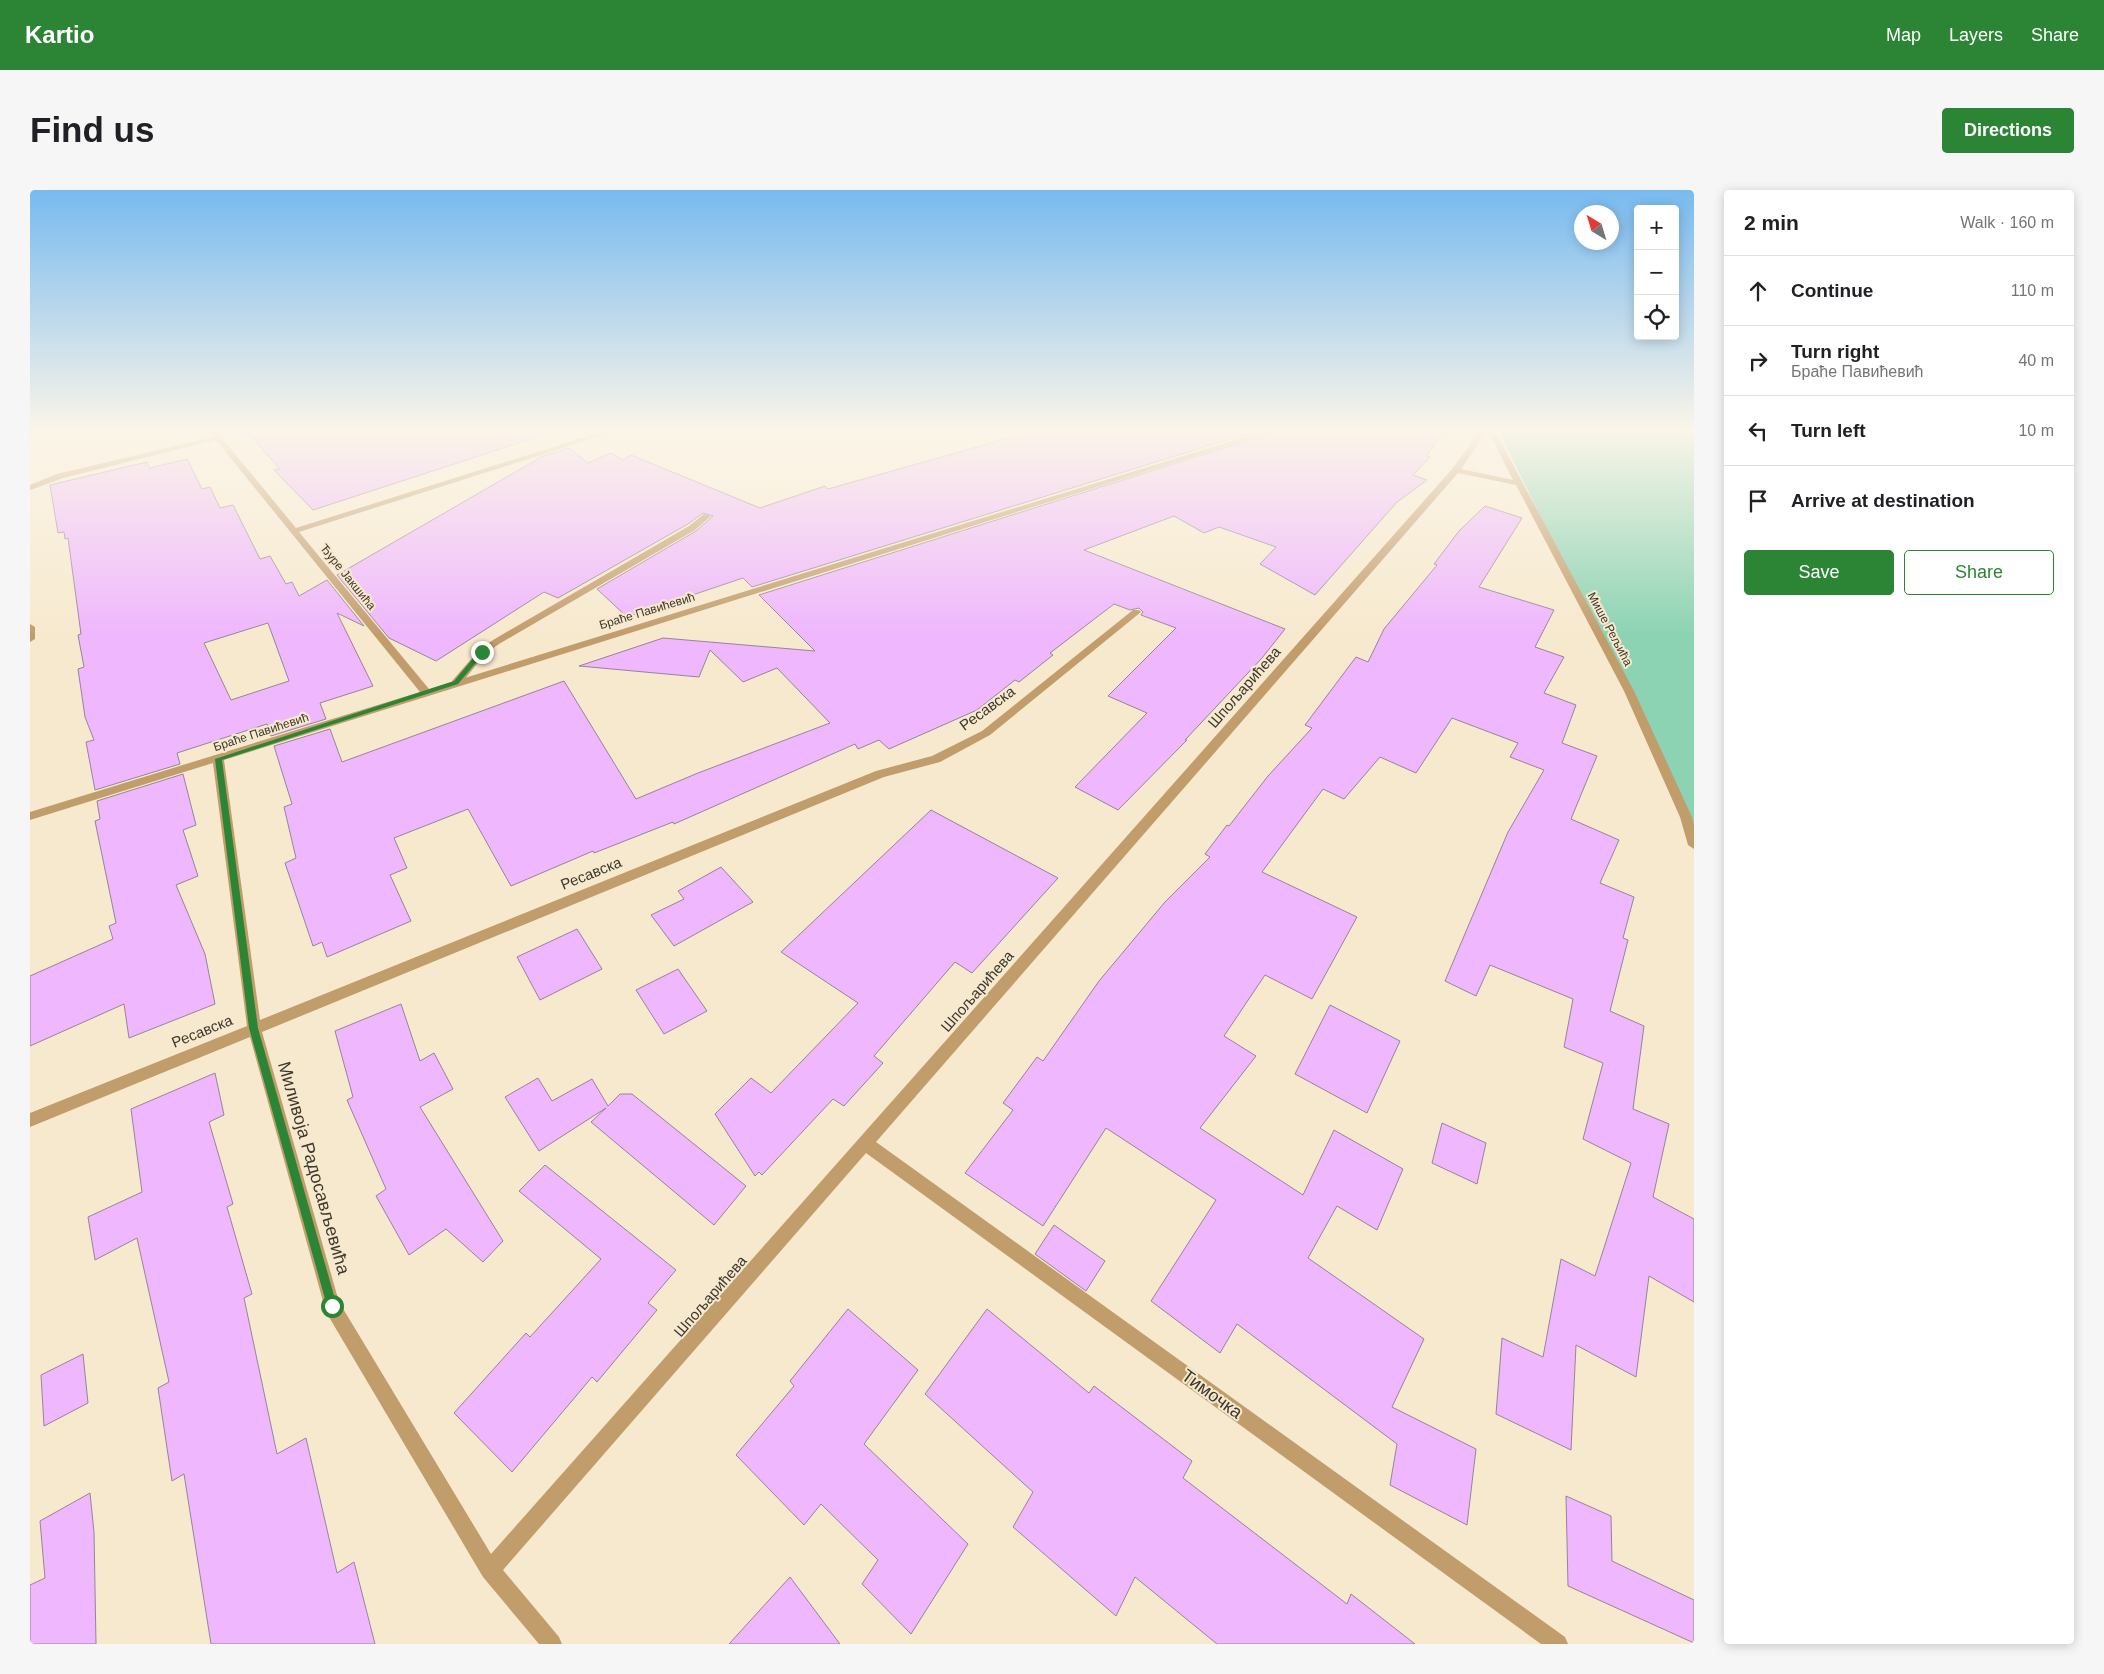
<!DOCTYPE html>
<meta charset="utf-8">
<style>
:root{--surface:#fff;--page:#f6f6f6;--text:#202124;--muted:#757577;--line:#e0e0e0;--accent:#2c8535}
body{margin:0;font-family:Arial,sans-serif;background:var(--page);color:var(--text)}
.controls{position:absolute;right:15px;top:15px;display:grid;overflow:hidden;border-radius:5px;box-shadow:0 2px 12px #0003}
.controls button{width:45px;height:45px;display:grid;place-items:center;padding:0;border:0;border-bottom:1px solid var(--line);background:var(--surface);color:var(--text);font:25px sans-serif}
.compass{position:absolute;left:1544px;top:15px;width:45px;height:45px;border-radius:50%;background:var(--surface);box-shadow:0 2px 12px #0003;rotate:322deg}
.stop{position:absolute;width:15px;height:15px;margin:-11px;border:4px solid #2c8535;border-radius:50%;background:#fff}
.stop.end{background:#2c8535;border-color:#fff;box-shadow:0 1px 5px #0008}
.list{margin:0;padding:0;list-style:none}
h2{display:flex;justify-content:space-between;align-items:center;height:65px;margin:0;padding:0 20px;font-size:21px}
h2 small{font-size:16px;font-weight:400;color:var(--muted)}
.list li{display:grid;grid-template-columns:32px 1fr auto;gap:15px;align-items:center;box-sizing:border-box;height:70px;padding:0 20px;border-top:1px solid var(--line)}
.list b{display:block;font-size:19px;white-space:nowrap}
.list p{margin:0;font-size:16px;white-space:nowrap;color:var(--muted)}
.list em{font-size:16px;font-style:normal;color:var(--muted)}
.actions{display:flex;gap:10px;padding:15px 20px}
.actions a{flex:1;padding:11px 0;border:1px solid var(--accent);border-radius:5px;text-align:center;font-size:18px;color:var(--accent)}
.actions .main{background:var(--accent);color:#fff}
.icon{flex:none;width:28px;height:28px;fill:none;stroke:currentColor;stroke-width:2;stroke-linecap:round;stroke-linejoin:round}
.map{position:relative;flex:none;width:1664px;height:1454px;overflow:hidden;border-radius:5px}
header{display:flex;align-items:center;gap:30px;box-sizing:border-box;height:70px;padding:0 25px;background:var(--accent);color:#fff}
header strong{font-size:24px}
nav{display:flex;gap:28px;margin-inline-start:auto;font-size:18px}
.intro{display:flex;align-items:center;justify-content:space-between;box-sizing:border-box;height:120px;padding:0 30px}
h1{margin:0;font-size:35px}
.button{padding:12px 22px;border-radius:5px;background:var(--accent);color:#fff;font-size:18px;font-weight:700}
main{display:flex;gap:30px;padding:0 30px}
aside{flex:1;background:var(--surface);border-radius:5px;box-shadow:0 2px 12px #0003}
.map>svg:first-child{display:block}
</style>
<header>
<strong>Kartio</strong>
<nav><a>Map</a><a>Layers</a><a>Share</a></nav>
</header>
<div class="intro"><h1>Find us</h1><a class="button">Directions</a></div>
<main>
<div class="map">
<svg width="1664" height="1454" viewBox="0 0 1664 1454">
<rect width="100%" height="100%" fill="#f7e9ce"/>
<!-- green -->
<path fill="#8cd3b3" d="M1469 241H1664V655L1656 627Z"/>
<!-- building -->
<g fill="#efb7fe" stroke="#95849a" fill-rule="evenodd">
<path d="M216 241H503L504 248 283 320 244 280 250 279Z"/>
<path d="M1004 241H1226L722 397 713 388 597 427 567 399 666 341 683 326 673 323 658 334 528 408 514 402 406 471 359 448 307 385 513 266 539 258 558 273 581 263 593 270 601 265 730 318 795 296 798 299Z"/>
<path d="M1248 241H1415L1396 266 1400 267 1383 285 1397 290 1367 312 1285 405 1230 374 1246 357 1189 337 1174 343 1144 326 1054 360 1255 439 1232 468 1155 550H1157L1088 620 1045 597 1117 523 1078 506 1146 438 1111 425 1113 422 1109 418 1100 420 1084 414 1020 463 1023 465 989 492 985 490 947 520 859 559 849 550 828 559 825 554 644 634 643 632 564 663 563 661 481 696 438 619 364 648 377 678 360 685 381 731 297 767 292 752 283 756 255 673 266 668 254 617 262 614 244 556 300 539 312 572 534 491 606 609 668 583 800 533 747 478 713 492 680 460 669 487 549 476 633 448 785 461 729 405Z"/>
<path d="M157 269 172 299 180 297 190 318 203 315 230 369 240 366 256 394 262 392 269 406 297 390 334 436 307 423 343 496 290 513 296 529 241 546 237 534 147 563 150 574 65 600 56 552 64 550 55 527 48 479 54 477 48 445 51 444 38 348 35 349 34 342 28 343 20 295 117 272 120 278ZM238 433 259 491 201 510 174 453Z"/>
<path d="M1455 316 1492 328 1449 397 1524 420 1505 457 1534 467 1514 503 1546 515 1532 553 1567 566 1541 629 1589 650 1570 693 1604 707 1593 748 1598 750 1580 821 1614 836 1603 919 1639 934 1623 1007 1664 1029V1112L1619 1086 1606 1187 1546 1155 1541 1260 1466 1224 1472 1148 1513 1167 1531 1069 1565 1086 1601 973 1553 949 1573 873 1534 857 1543 809 1460 775 1446 806 1415 791 1478 642 1514 580 1480 567 1488 553 1422 528 1386 583 1350 567 1314 609 1293 599 1232 682 1327 727 1282 809 1235 785 1194 846 1226 866 1170 938 1273 1005 1304 940 1373 979 1347 1040 1307 1016 1278 1068 1394 1149 1362 1217 1446 1259 1437 1335 1360 1295 1367 1254 1207 1134 1190 1163 1121 1111 1186 1010 1076 938 1013 1036 935 983 983 920 973 913 1007 867 1013 871 1069 791 1135 712 1180 667 1175 664 1197 635 1199 636 1238 586 1282 538 1275 535 1326 467 1338 472 1354 439 1407 375 1404 374 1429 341Z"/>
<path d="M153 584 166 635 153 640 168 686 146 695 175 764 185 814 99 848 94 814 0 856V786L83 749 79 736 86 733 65 631 70 629 67 611Z"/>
<path d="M901 620 1028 688 942 783 925 772 844 866 853 873 814 916 803 909 732 985 729 982 725 986 685 924 721 888 741 903 828 813 751 762Z"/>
<path d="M691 677 723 712 644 756 621 725 654 709 648 701Z"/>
<path d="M547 739 572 779 510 810 487 767Z"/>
<path d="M648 779 677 821 634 844 606 800Z"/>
<path d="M371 814 390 871 404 863 423 899 390 917 473 1051 453 1072 416 1039 379 1065 346 1006 356 999 317 910 323 907 305 841Z"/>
<path d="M1300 815 1370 851 1337 923 1265 884Z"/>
<path d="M185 883 194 925 179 932 203 1014 197 1017 222 1104 214 1108 247 1264 276 1248 307 1383 324 1372 345 1454H181L154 1284 142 1291 128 1198 139 1192 107 1048 65 1070 58 1027 112 1002 101 919Z"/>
<path d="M508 888 522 911 562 889 578 916 590 904H602L716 996 684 1035 561 932 576 918 509 961 475 907Z"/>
<path d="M1412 933 1456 953 1447 994 1402 973Z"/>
<path d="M515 975 646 1080 618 1113 627 1120 567 1192 562 1187 482 1282 424 1223 496 1143 500 1147 571 1069 489 1001Z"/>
<path d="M1024 1035 1075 1071 1056 1101 1005 1064Z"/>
<path d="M818 1119 888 1180 834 1254 938 1354 881 1444 832 1394 848 1370 791 1314 774 1335 706 1265 764 1196 760 1191Z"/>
<path d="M957 1119 1059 1203 1064 1196 1162 1271 1153 1288 1317 1414 1321 1404 1385 1454H1187L1105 1387 1086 1426 983 1337 1003 1302 895 1204Z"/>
<path d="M53 1164 58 1213 14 1236 11 1185Z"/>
<path d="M60 1303 64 1342 66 1454H0V1395L15 1388 10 1331Z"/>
<path d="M1536 1306 1581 1326 1582 1371 1664 1410V1453L1538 1396Z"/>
<path d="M760 1387 810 1454H699Z"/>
</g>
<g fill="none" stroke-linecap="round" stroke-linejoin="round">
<!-- lane -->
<path fill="#c29d6c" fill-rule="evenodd" d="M674 324 681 326 665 340 469 454 455 464 430 495H422V491L449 460 463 450 659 336Z"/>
<!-- street -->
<g fill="#c29d6c" fill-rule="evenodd">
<path d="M179 241H186L266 338 574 241H586L269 342 399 499 1234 241H1246L194 570 230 830 846 581 902 566 952 541 1103 420H1109L1111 422 960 545 910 572 854 587 232 842 309 1112 461 1364 1423 278 1450 241H1457L1431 279 1483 290 1458 241H1465L1604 501 1662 627 1664 635V659L1658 655 1650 627 1594 501 1486 295 1428 283 846 952 1535 1447 1538 1454H1511L836 963 473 1380 529 1447 532 1454H509L453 1387 296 1122 220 847 0 937V923L217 836 183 573 0 630V622L390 502 186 250 33 288 0 300V295L27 284 183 247Z"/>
<path d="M0 434 5 437V449L0 452Z"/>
</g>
</g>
<!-- sky -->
<linearGradient id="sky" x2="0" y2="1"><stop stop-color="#78baf0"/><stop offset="0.54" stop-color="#fbf5e9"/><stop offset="1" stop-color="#fbf5e9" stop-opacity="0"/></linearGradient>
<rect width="1664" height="445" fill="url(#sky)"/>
<!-- route -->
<path fill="#2c8535" d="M450 460 455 462 428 494 192 570 228 838 307 1116 302 1122 297 1116 219 838 185 569 424 491Z"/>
<g text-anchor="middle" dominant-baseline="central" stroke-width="4" stroke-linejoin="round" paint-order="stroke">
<!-- far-street labels -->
<g font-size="12" fill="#3d382d" stroke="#f7e9ce">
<text transform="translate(318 387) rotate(51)">Ђуре Јакшића</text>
<text transform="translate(617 421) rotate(-17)">Браће Павићевић</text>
<text transform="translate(1580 439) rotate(62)">Мише Рељића</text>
<text transform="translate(231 542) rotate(-18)">Браће Павићевић</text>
</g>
<!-- street labels -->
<g font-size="15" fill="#3d382d" stroke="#f7e9ce">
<text transform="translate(1214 497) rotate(-49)">Шпољарићева</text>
<text transform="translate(957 518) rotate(-36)">Ресавска</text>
<text transform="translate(561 683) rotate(-22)">Ресавска</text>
<text transform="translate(947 801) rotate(-49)">Шпољарићева</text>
<text transform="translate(172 841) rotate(-22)">Ресавска</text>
<text transform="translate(680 1106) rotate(-49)">Шпољарићева</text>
</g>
<!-- near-street labels -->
<g font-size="18" fill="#3d382d" stroke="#f7e9ce">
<text transform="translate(284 978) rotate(74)">Миливоја Радосављевића</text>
<text transform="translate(1182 1204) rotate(36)">Тимочка</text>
</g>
</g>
</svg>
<div class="controls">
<button>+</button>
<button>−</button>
<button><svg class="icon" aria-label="locate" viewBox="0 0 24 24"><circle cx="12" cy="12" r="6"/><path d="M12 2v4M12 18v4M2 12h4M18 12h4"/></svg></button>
</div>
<svg class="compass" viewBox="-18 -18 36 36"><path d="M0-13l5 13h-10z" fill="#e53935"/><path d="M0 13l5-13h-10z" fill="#757577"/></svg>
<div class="stop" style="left:302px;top:1116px"></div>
<div class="stop end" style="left:452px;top:462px"></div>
</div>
<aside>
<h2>2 min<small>Walk · 160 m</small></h2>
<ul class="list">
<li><svg class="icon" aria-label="ahead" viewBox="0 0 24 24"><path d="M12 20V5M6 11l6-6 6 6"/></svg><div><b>Continue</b></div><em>110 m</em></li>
<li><svg class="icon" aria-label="right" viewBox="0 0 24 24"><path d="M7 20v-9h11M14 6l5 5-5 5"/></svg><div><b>Turn right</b><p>Браће Павићевић</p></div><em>40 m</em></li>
<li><svg class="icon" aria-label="left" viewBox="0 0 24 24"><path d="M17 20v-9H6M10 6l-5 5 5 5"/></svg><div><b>Turn left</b></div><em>10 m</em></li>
<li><svg class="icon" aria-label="arrive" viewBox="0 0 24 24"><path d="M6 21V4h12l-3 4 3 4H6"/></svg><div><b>Arrive at destination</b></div></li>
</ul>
<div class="actions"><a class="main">Save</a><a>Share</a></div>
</aside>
</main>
